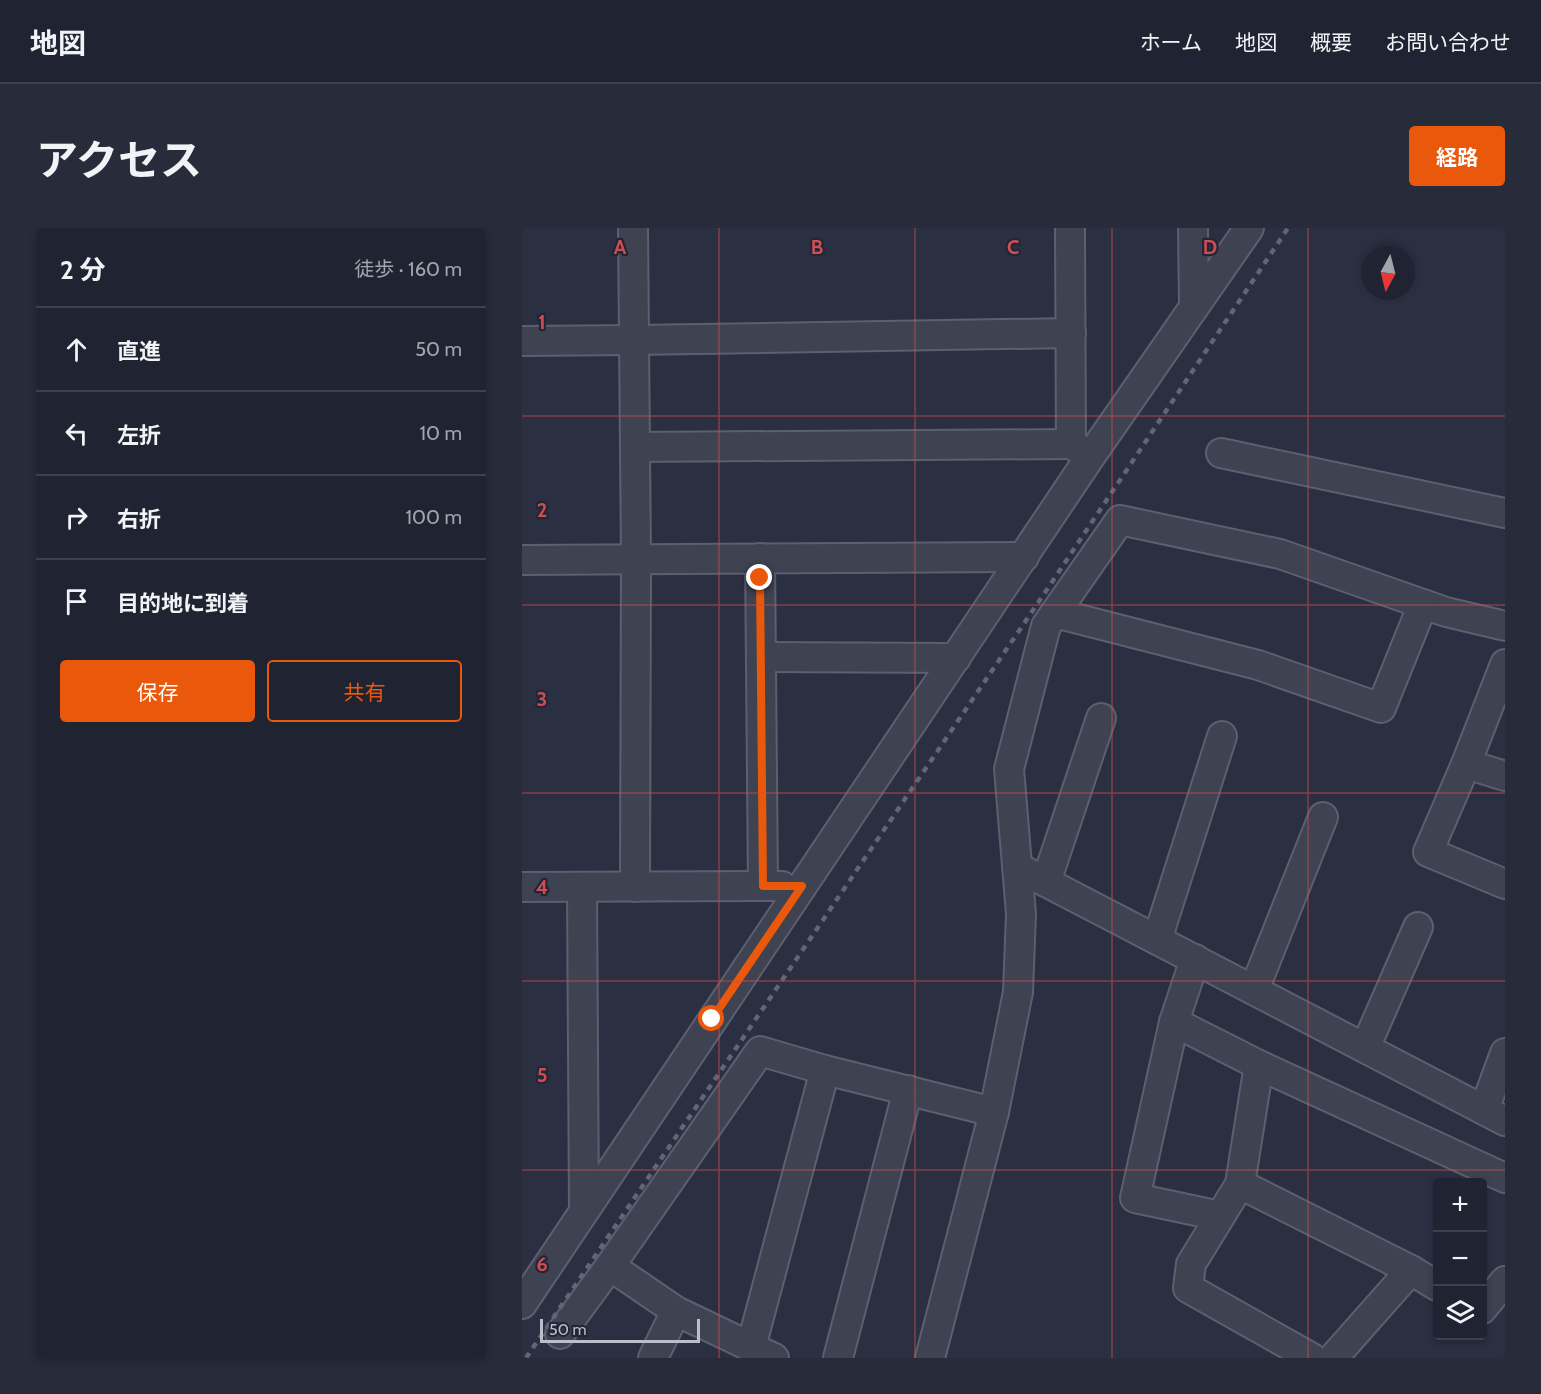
<!DOCTYPE html>
<html lang="ja">
<meta charset="utf-8">
<style>
:root{--surface:#202332;--page:#282b3a;--text:#f1f3f6;--muted:#a2a4ac;--line:#3d404d;--accent:#ea580c}
body{margin:0;font-family:Cabin,"Noto Sans JP",sans-serif;background:var(--page);color:var(--text)}
.controls{position:absolute;right:18px;bottom:18px;display:grid;overflow:hidden;border-radius:6px;box-shadow:0 3px 9px #0003}
.controls button{width:54px;height:54px;display:grid;place-items:center;padding:0;border:0;border-bottom:2px solid var(--line);background:var(--surface);color:var(--text);font:30px sans-serif}
.compass{position:absolute;left:839px;top:18px;width:54px;height:54px;border-radius:50%;background:var(--surface);box-shadow:0 3px 9px #0003;rotate:187deg}
.scale{position:absolute;left:18px;bottom:15px;width:160px;box-sizing:border-box;padding-left:6px;border:3px solid #bbbecb;border-top:0;font-size:16px;line-height:21px;white-space:nowrap;color:#bbbecb;-webkit-text-stroke:4px #232637;paint-order:stroke}
.stop{position:absolute;width:18px;height:18px;margin:-14px;border:4px solid #ea580c;border-radius:50%;background:#fff}
.stop.end{background:#ea580c;border-color:#fff;box-shadow:0 2px 6px #0008}
.list{margin:0;padding:0;list-style:none}
h2{display:flex;justify-content:space-between;align-items:center;height:78px;margin:0;padding:0 24px;font-size:26px}
h2 small{font-size:20px;font-weight:400;color:var(--muted)}
.list li{display:grid;grid-template-columns:39px 1fr auto;gap:18px;align-items:center;box-sizing:border-box;height:84px;padding:0 24px;border-top:2px solid var(--line)}
.list b{display:block;font-size:22px;white-space:nowrap}
.list em{font-size:20px;font-style:normal;color:var(--muted)}
.actions{display:flex;gap:12px;padding:18px 24px}
.actions a{flex:1;padding:14px 0;border:2px solid var(--accent);border-radius:6px;text-align:center;font-size:21px;color:var(--accent)}
.actions .main{background:var(--accent);color:#fff}
.icon{flex:none;width:33px;height:33px;fill:none;stroke:currentColor;stroke-width:2;stroke-linecap:round;stroke-linejoin:round}
.map{position:relative;flex:none;width:983px;height:1130px;overflow:hidden;border-radius:6px}
header{display:flex;align-items:center;gap:36px;box-sizing:border-box;height:84px;padding:0 30px;background:var(--surface);border-bottom:2px solid var(--line)}
header strong{font-size:28px}
nav{display:flex;gap:33px;margin-inline-start:auto;font-size:21px}
.intro{display:flex;align-items:center;justify-content:space-between;box-sizing:border-box;height:144px;padding:0 36px}
h1{margin:0;font-size:42px}
.button{padding:15px 27px;border-radius:6px;background:var(--accent);color:#fff;font-size:21px;font-weight:700}
main{display:flex;gap:36px;padding:0 36px}
aside{flex:1;background:var(--surface);border-radius:6px;box-shadow:0 3px 9px #0003}
.map>svg:first-child{display:block}
</style>
<header>
<strong>地図</strong>
<nav><a>ホーム</a><a>地図</a><a>概要</a><a>お問い合わせ</a></nav>
</header>
<div class="intro"><h1>アクセス</h1><a class="button">経路</a></div>
<main>
<aside>
<h2>2 分<small>徒歩 · 160 m</small></h2>
<ul class="list">
<li><svg class="icon" aria-label="ahead" viewBox="0 0 24 24"><path d="M12 20V5M6 11l6-6 6 6"/></svg><div><b>直進</b></div><em>50 m</em></li>
<li><svg class="icon" aria-label="left" viewBox="0 0 24 24"><path d="M17 20v-9H6M10 6l-5 5 5 5"/></svg><div><b>左折</b></div><em>10 m</em></li>
<li><svg class="icon" aria-label="right" viewBox="0 0 24 24"><path d="M7 20v-9h11M14 6l5 5-5 5"/></svg><div><b>右折</b></div><em>100 m</em></li>
<li><svg class="icon" aria-label="arrive" viewBox="0 0 24 24"><path d="M6 21V4h12l-3 4 3 4H6"/></svg><div><b>目的地に到着</b></div></li>
</ul>
<div class="actions"><a class="main">保存</a><a>共有</a></div>
</aside>
<div class="map">
<svg width="983" height="1130" viewBox="0 0 983 1130">
<rect width="100%" height="100%" fill="#2a2f42"/>
<g fill="none" stroke-linecap="round" stroke-linejoin="round">
<!-- minor casing -->
<g stroke="#5c5f6f" stroke-width="32">
<g id="minor">
<path d="M111 0 114 332 113 659"/>
<path d="M548 0 549 216 564 226"/>
<path d="M671 0 672 78"/>
<path d="M0 113 112 112 549 105"/>
<path d="M113 219 549 216"/>
<path d="M699 225 983 285"/>
<path d="M238 330 241 658"/>
<path d="M0 332 502 329"/>
<path d="M533 385 736 437 859 480 901 376 924 384 983 398"/>
<path d="M239 429 434 430"/>
<path d="M983 436 944 536 983 548"/>
<path d="M944 536 906 624 983 656"/>
<path d="M495 639 983 893"/>
<path d="M524 654 579 490"/>
<path d="M0 659 260 658"/>
<path d="M60 659 62 982"/>
<path d="M635 712 700 508"/>
<path d="M673 731 652 794 613 970 698 988"/>
<path d="M732 762 801 589"/>
<path d="M652 794 737 837"/>
<path d="M843 820 896 699"/>
<path d="M962 882 983 825"/>
<path d="M718 956 737 837 983 950"/>
<path d="M0 1076 568 229 727 0"/>
<path d="M960 1081 983 1053"/>
<path d="M38 1106 88 1038"/>
<path d="M229 1119 303 842"/>
<path d="M131 1130 154 1083"/>
<path d="M252 1130 154 1083 88 1038 238 823 303 842 472 884"/>
<path d="M316 1130 386 862"/>
<path d="M408 1130 472 884 496 764 499 686 487 541 524 398 598 292 758 326 901 376"/>
<path d="M790 1130 666 1060 669 1036 718 956 889 1042 915 1058"/>
<path d="M811 1130 889 1042"/>
</g>
</g>
<!-- minor -->
<use href="#minor" stroke="#3e4251" stroke-width="28"/>
<!-- rail -->
<path stroke="#616578" stroke-width="4.5" stroke-dasharray="6 6" stroke-linecap="butt" d="M4 1130 524 363 766 0"/>
</g>
<g fill="none" stroke-linecap="round" stroke-linejoin="round">
<!-- route -->
<path stroke="#ea580c" stroke-width="8" d="M190 791 280 658H241L238 350"/>
</g>
<!-- grid -->
<path fill="none" stroke="#cf4e51" stroke-width="1.5" stroke-opacity="0.55" d="M197 0V1130M393 0V1130M590 0V1130M786 0V1130M0 188H983M0 377H983M0 565H983M0 753H983M0 942H983"/>
<g font-size="20" text-anchor="middle" font-weight="bold" fill="#cf4e51" stroke="#232637" stroke-width="4.5" stroke-linejoin="round" paint-order="stroke">
<text x="98" y="26">A</text>
<text x="295" y="26">B</text>
<text x="491" y="26">C</text>
<text x="688" y="26">D</text>
<text x="20" y="101">1</text>
<text x="20" y="289">2</text>
<text x="20" y="478">3</text>
<text x="20" y="666">4</text>
<text x="20" y="854">5</text>
<text x="20" y="1043">6</text>
</g>
</svg>
<div class="controls">
<button>+</button>
<button>−</button>
<button><svg class="icon" aria-label="layers" viewBox="0 0 24 24"><path d="M12 4l9 5-9 5-9-5zM3 14l9 5 9-5"/></svg></button>
</div>
<svg class="compass" viewBox="-18 -18 36 36"><path d="M0-13l5 13h-10z" fill="#e53935"/><path d="M0 13l5-13h-10z" fill="#a2a4ac"/></svg>
<div class="scale">50 m</div>
<div class="stop" style="left:190px;top:791px"></div>
<div class="stop end" style="left:238px;top:350px"></div>
</div>
</main>
